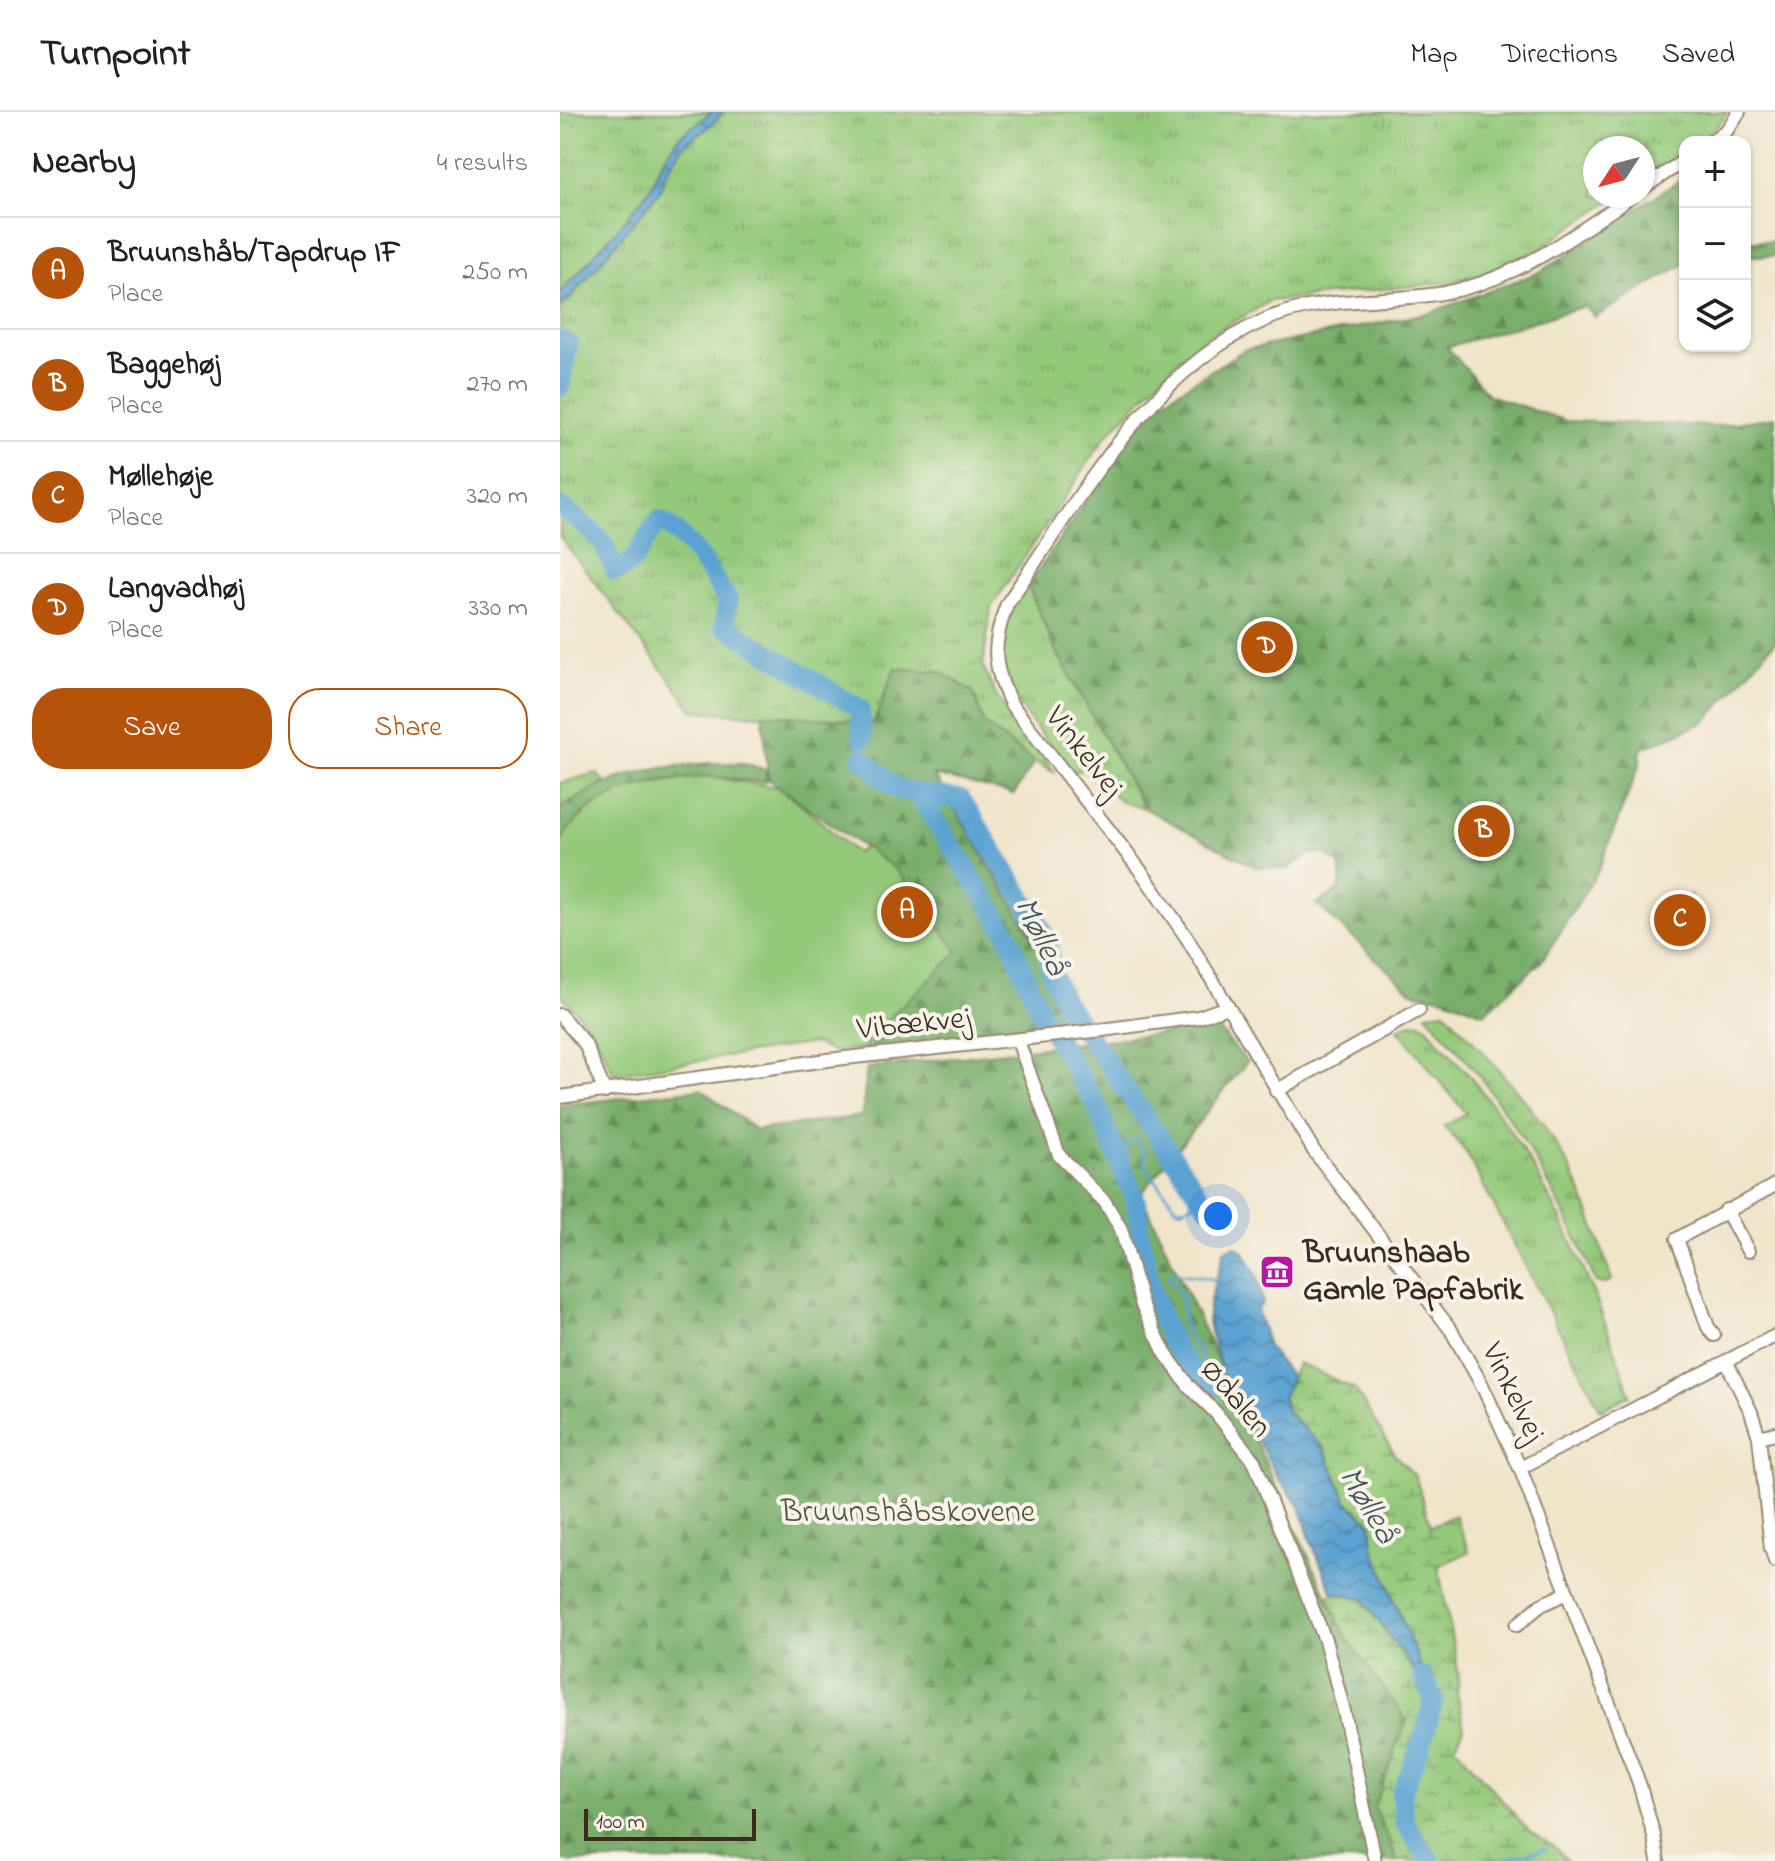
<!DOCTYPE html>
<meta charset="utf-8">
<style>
:root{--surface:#fff;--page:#f2f2f2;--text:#202124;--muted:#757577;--line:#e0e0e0;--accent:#b45309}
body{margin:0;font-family:"Indie Flower",sans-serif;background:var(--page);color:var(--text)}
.controls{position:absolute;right:24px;top:24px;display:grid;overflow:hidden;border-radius:16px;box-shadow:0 2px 6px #0004}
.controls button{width:72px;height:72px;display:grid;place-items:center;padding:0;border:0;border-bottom:2px solid var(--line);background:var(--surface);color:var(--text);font:40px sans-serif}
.compass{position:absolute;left:1023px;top:24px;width:72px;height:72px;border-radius:50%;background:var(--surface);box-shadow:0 2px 6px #0004;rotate:234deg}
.scale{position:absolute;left:24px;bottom:20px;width:172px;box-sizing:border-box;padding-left:8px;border:4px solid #3b2a1e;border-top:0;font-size:22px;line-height:28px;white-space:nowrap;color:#3b2a1e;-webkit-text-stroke:6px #f7f3e8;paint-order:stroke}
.you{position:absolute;left:658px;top:1104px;width:28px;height:28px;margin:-20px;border:6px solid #fff;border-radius:50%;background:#1a73e8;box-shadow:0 0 0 12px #1a73e833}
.badge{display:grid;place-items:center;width:52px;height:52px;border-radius:50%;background:var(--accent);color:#fff;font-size:26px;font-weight:700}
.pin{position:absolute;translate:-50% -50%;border:4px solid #fff;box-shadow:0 2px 8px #0006}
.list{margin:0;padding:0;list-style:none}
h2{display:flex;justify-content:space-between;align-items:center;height:104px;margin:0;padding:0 32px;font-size:34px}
h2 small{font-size:26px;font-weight:400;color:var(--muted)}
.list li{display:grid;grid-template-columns:52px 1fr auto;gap:24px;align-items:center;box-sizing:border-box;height:112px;padding:0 32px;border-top:2px solid var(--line)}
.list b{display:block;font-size:30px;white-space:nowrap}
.list p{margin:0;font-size:26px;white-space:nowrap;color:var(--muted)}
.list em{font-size:26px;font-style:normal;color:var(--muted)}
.actions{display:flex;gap:16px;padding:24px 32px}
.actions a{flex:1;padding:18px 0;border:2px solid var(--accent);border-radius:32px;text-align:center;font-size:28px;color:var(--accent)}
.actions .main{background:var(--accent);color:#fff}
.icon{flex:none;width:44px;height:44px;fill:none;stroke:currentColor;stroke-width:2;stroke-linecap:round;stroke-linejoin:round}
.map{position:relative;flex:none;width:1215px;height:1749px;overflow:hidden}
header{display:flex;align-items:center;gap:48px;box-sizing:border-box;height:112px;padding:0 40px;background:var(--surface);border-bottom:2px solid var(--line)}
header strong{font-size:38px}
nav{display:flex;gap:44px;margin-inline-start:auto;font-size:28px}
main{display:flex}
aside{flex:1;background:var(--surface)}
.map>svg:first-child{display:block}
</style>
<header>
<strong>Turnpoint</strong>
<nav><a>Map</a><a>Directions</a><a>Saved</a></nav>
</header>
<main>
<aside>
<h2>Nearby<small>4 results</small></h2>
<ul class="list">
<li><span class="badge">A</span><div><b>Bruunshåb/Tapdrup IF</b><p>Place</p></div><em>250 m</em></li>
<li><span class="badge">B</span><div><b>Baggehøj</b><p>Place</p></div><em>270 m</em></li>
<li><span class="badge">C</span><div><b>Møllehøje</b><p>Place</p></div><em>320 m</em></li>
<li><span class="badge">D</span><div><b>Langvadhøj</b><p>Place</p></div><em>330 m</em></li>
</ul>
<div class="actions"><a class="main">Save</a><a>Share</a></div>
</aside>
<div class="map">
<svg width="1215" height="1749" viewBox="0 0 1215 1749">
<defs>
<pattern id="grass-tufts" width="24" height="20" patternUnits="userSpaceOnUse" patternTransform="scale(2)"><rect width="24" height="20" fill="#95c97a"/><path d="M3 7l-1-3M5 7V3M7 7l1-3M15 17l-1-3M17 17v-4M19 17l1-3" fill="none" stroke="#7ba363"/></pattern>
<pattern id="forest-firs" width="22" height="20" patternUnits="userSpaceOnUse" patternTransform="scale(2)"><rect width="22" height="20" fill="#78ad6a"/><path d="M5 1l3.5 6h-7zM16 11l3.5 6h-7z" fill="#648d57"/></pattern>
<pattern id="wetland-marsh" width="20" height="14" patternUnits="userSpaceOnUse" patternTransform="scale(2)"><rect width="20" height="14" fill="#95c97a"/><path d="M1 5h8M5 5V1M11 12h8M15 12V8" fill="none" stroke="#7ba363"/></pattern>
<pattern id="water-waves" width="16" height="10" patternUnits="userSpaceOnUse" patternTransform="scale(2)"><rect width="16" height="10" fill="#5aa2d1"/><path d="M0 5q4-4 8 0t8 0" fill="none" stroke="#4c84a9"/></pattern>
</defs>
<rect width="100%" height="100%" fill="#f7f3e8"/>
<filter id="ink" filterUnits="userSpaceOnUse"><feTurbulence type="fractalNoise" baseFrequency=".0125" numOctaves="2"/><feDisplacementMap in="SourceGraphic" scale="16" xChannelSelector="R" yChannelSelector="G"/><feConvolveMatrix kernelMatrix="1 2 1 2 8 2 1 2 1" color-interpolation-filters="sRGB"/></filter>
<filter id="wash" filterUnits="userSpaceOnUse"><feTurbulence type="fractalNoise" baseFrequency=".006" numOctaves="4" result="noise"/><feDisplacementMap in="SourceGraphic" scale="32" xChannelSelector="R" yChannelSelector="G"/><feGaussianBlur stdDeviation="1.8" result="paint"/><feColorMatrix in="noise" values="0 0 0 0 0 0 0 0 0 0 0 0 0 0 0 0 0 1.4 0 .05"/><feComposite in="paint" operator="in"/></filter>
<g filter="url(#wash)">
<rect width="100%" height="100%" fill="#f0e5cb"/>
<!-- grass -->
<g fill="url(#grass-tufts)" stroke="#687a4c" stroke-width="2">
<path d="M0 0H152L118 26 99 55 91 75 69 104 0 181Z"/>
<path d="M164 0H1167C1159 16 1144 30 1125 30V38L1083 66V36H1035V84H1057L981 136 944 155 890 170 711 189 645 226 617 249 546 324 431 495 423 555 436 584 496 661 474 650 424 612 413 580 335 556 314 610 134 599 0 425V195L7 190 98 80 107 59 124 32 144 19Z"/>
<path d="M468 474 495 537 584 696 562 690 526 660 519 658 514 661C480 619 424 570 447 510 451 498 458 487 463 476Z"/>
<path d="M36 661 45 670 0 697V671Z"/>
<path d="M885 899C933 951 990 1009 1019 1075 1032 1104 1041 1137 1052 1168L1044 1172 1036 1170C1006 1099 971 1034 925 972 907 947 886 925 866 901Z"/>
<path d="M858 910 866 914C886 938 908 960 926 985 993 1073 1036 1178 1070 1283L1041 1298 906 1040 884 1014 906 1002 838 917 848 912Z"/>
</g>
<!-- forest -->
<g fill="url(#forest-firs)" stroke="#5a6c44" stroke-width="2">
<path d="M1120 68 1125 82V152L1035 205 1025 194 887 235 928 283 1006 309 1155 314 1215 305V530L1145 610 1081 637 1080 651 1038 759 981 850 924 901 885 886 852 880 756 792 779 778 782 764 778 751 764 742H750L727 757 695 755 584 696 495 537 468 474 585 300 684 238 869 201 980 160Z"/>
<rect x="1185" y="129" width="30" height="15"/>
<path d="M335 556 379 559 413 580 424 612 474 650 454 682 374 663 524 908 306 937 304 930 337 759 208 667 203 602 314 610Z"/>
<path d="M153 651H185L206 658V670L149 665 99 669 47 686 24 701 0 730V697C53 661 90 655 153 651Z"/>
<path d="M1130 784 1135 811 1129 821 1111 826 1102 798Z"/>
<path d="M657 915 687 950 581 1082 785 1523 847 1609 814 1695 838 1749H0V993L141 977 196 1018 302 1004 307 956Z"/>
</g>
<!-- wetland -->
<path fill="url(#wetland-marsh)" stroke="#687a4c" stroke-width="2" d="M738 1251 795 1277 835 1343 855 1364 871 1414 895 1403 909 1440 878 1454 899 1564 897 1582 904 1617 895 1634 968 1718 997 1737 1007 1749H838L814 1695 847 1609 785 1523 768 1485 773 1481 801 1485 872 1583 813 1435 811 1411 787 1389 764 1336 728 1301 722 1285Z"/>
<!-- garden -->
<path fill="#95c97a" stroke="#687a4c" stroke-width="2" d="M149 665 217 675 240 691 296 741 305 735 337 759 398 840 305 929 306 937 272 940 254 931 54 962 33 919 0 881V730C33 677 91 669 149 665Z"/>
<!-- water -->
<g fill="url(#water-waves)" stroke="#4a6678" stroke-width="2">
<path d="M152 0H164L144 19 124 33 107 59 99 80 7 190 0 195V181L69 104 91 75 99 55 118 26Z"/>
<path d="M673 1134 683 1138 697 1164 703 1191 697 1198 708 1235 732 1266 722 1285 728 1301 764 1336 787 1389 811 1411 813 1435 874 1587 802 1486 773 1481 750 1427 740 1394 718 1366 676 1287 664 1283C669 1263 647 1226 648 1202 649 1183 660 1159 664 1139Z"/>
</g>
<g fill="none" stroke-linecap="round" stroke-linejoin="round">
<!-- stream -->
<g stroke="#5aa2d1" stroke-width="3">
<path d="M557 1048 563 1045 569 1031 575 1028 579 1030 584 1040 586 1056 617 1096H624L640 1088"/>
<path d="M635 1258 642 1246 624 1214 622 1186 609 1163 612 1161C628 1163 644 1164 660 1169"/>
<path d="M934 1749 986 1737"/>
</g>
<!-- river -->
<g stroke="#5aa2d1" stroke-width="20">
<path d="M0 228 8 231 0 275"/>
<path d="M0 395 31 418 44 432 55 459C80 453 83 425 99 409 128 421 151 463 168 488L164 514 300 597 302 626"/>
<path d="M302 646 335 676 358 682 401 687 477 809 488 832 491 860 504 889 647 1094"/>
<path d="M358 682 447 820 480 899 535 990 576 1089 579 1109"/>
<path d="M580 1121C586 1165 605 1245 647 1269 659 1275 676 1273 690 1274"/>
<path d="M863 1565 874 1587 864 1624 841 1683 845 1711 870 1749"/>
</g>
</g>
</g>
<g filter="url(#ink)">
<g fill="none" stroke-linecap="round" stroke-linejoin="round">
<!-- minor casing -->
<g stroke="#968874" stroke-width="16">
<g id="minor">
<path d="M1151 30 1167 18 1179 0"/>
<path d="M1083 76 1125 48"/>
<path d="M1072 84C1018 121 967 160 902 177 839 193 766 181 705 208 588 258 516 392 447 492 432 532 432 553 451 592L583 762 627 826 754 1039 891 1218 922 1273 960 1356 1079 1671 1094 1724 1098 1749"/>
<path d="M0 903 25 932 45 980"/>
<path d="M458 929 499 1043 545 1090 561 1117 582 1193 605 1241 628 1273 656 1301 694 1349 765 1528 784 1599 815 1749"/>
<path d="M716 979 859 898"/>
<path d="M0 985 267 948 534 919 639 905 667 895"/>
<path d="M1166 1098 1188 1139"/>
<path d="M1154 1223 1148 1215 1117 1127 1215 1073"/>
<path d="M1166 1249 1191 1300 1199 1325 1211 1436 1215 1449"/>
<path d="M1199 1325 1215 1321"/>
<path d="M960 1356 1215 1224"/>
<path d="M957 1513 981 1493 1007 1481"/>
</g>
</g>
<!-- minor -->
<use href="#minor" stroke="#fff" stroke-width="12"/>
</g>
</g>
<!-- icons -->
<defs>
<g id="museum-square" transform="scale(1.8)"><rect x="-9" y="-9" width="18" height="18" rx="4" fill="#b5179e" stroke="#f7f3e8"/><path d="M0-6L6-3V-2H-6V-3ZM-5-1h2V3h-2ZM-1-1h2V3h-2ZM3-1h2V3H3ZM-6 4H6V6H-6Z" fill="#fff"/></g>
</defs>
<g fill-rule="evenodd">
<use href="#museum-square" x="717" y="1160"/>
</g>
<g text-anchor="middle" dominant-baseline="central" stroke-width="8" stroke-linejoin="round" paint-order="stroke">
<!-- street labels -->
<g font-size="32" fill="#3b2a1e" stroke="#f7f3e8">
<text transform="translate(523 641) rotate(52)">Vinkelvej</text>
<text transform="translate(354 913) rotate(-6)">Vibækvej</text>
<text transform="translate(952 1281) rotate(64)">Vinkelvej</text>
<text transform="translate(675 1287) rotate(50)">Ødalen</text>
</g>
<!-- poi labels -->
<g font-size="32" font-weight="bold" fill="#3b2a1e" stroke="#f7f3e8" text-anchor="start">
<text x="743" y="1142">Bruunshaab<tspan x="743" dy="37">Gamle Papfabrik</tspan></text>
</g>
<!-- park labels -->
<g font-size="32" fill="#525235" stroke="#f7f3e8">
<text x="348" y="1401">Bruunshåbskovene</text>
</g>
<!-- water labels -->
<g font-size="34" font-style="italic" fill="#46545d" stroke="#f7f3e8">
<text transform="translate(480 825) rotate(64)">Mølleå</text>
<text transform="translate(807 1394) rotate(59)">Mølleå</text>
</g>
</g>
</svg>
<div class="controls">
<button>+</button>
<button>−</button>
<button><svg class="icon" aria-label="layers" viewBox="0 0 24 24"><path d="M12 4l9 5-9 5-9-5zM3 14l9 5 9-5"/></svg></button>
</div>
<svg class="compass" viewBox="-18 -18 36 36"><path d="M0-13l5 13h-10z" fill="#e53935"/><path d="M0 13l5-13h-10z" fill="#757577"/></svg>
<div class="scale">100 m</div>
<div class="you"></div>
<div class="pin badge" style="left:347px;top:800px">A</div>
<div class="pin badge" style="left:924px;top:719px">B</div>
<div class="pin badge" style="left:1120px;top:808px">C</div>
<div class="pin badge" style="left:707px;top:535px">D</div>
</div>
</main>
